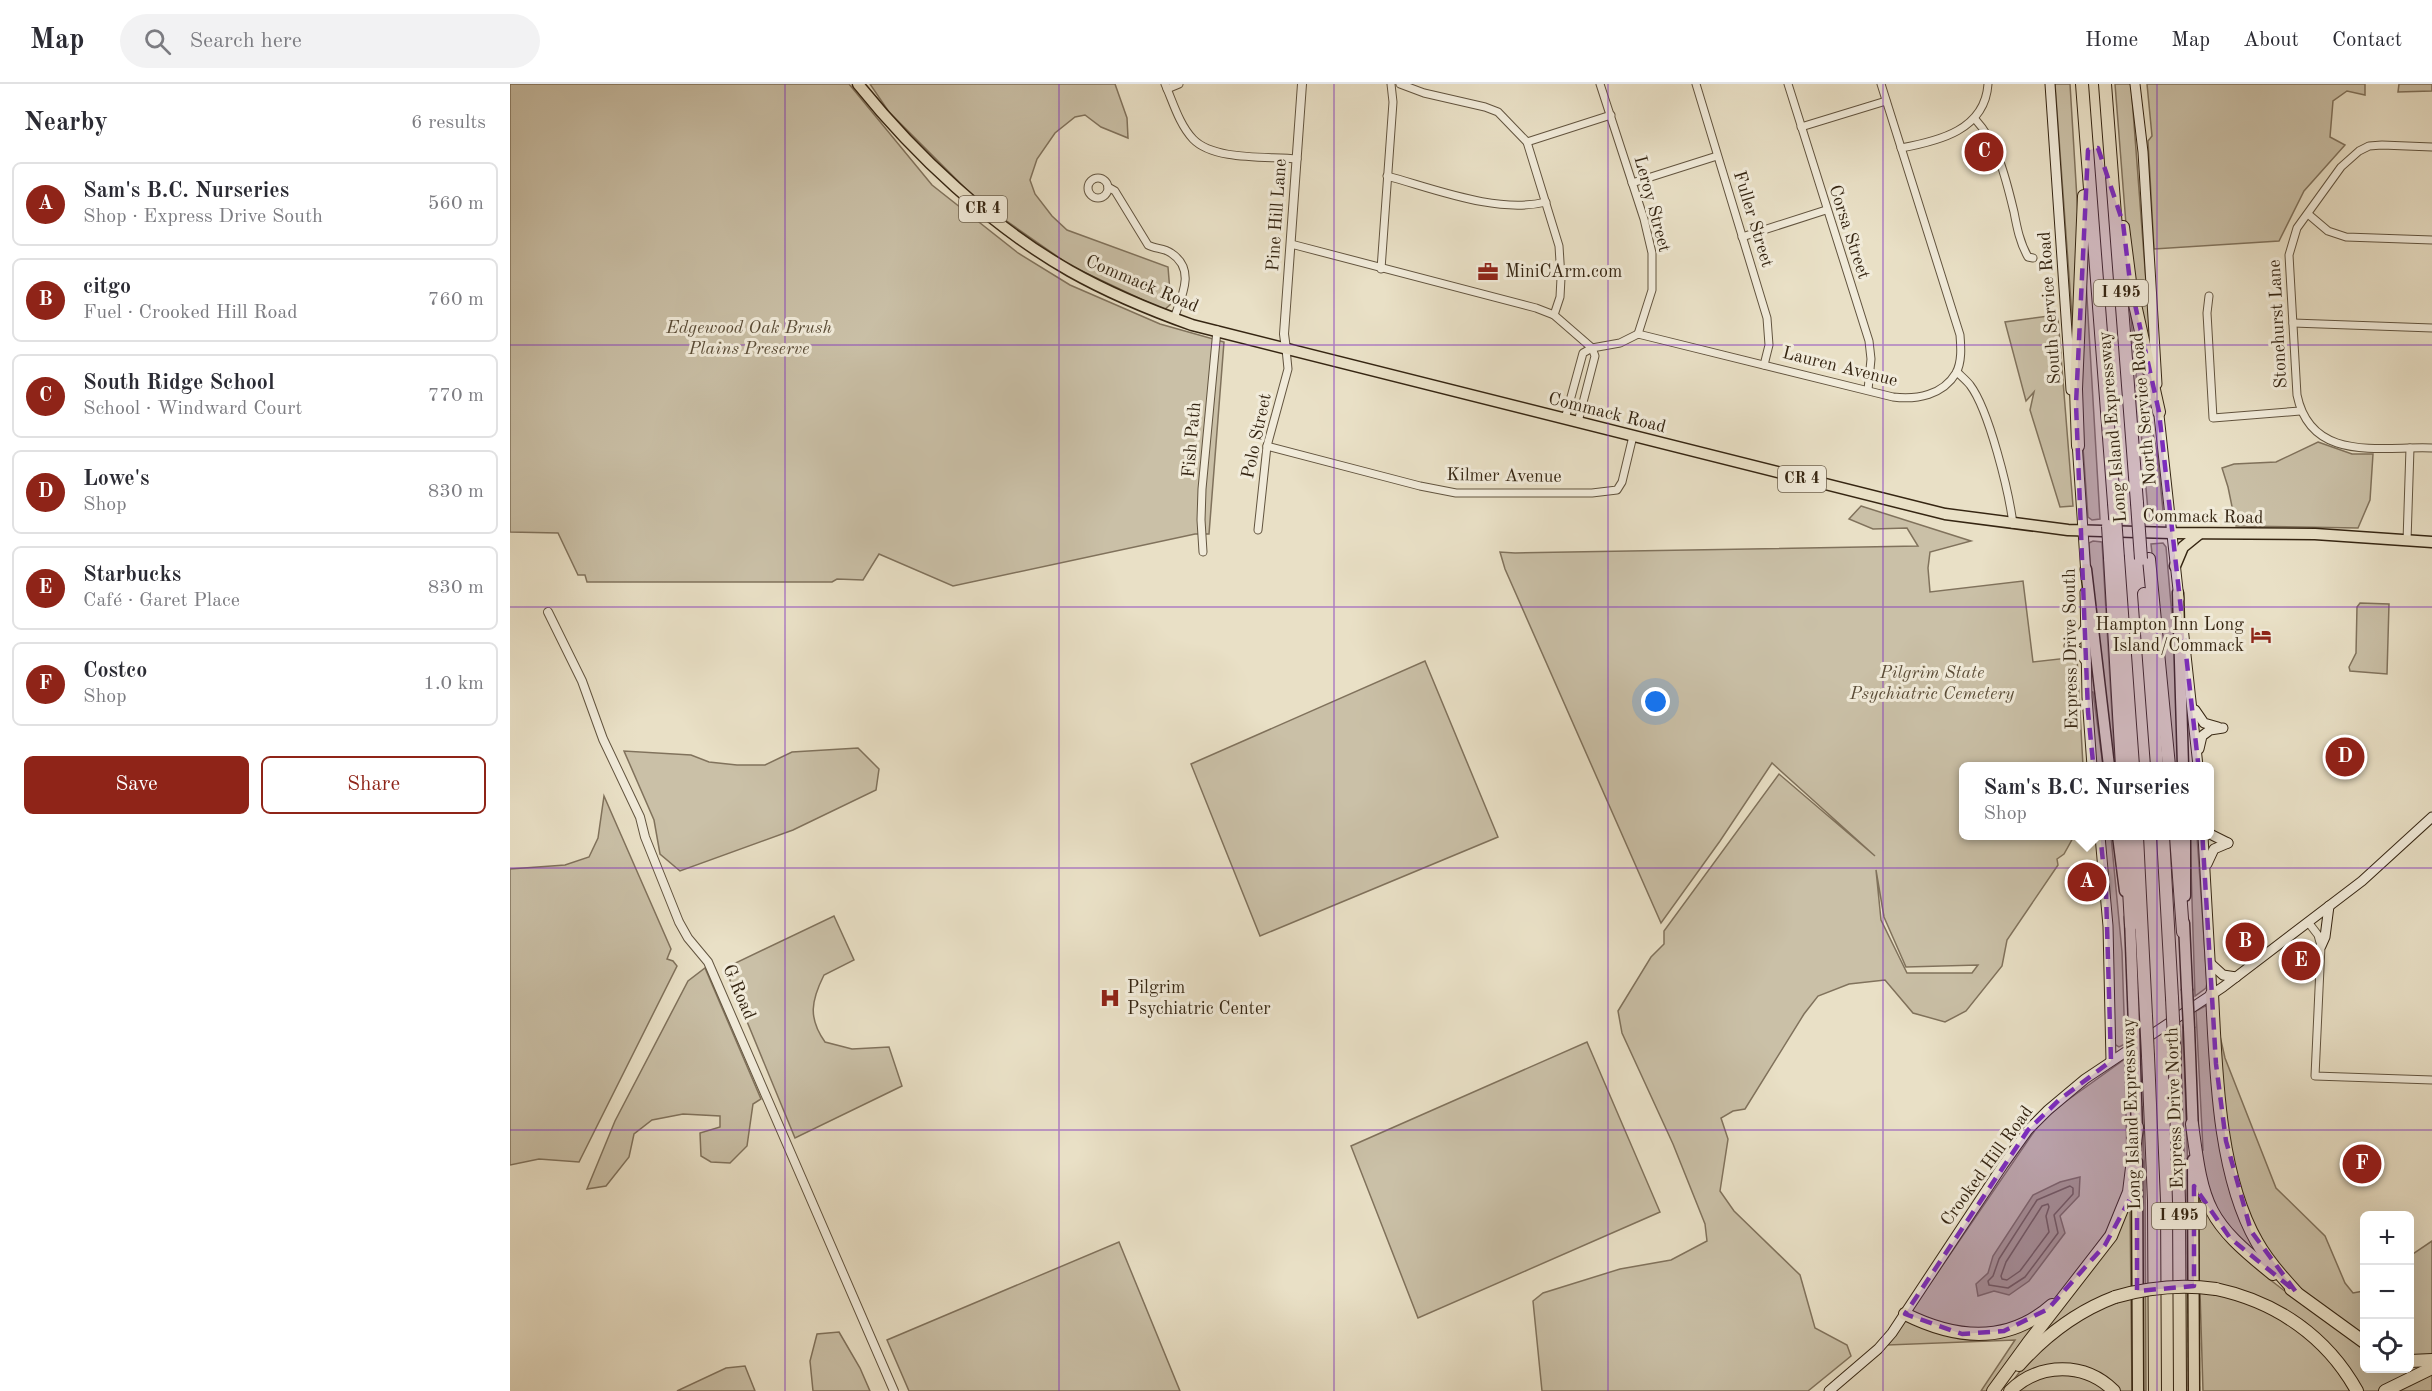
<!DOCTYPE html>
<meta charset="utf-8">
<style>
:root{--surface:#fff;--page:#f2f2f3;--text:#2b2b33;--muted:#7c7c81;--line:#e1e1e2;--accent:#8f2418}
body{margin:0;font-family:"Old Standard TT",serif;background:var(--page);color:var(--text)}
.controls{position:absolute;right:18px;bottom:18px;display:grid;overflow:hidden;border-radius:9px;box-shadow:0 6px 24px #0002}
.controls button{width:54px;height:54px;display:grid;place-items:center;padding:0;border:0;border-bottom:2px solid var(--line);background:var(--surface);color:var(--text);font:30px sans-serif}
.you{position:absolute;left:1146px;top:618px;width:21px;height:21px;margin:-15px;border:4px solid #fff;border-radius:50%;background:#1a73e8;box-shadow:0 0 0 9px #1a73e833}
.badge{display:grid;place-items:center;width:39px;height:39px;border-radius:50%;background:var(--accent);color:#fff;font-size:20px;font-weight:700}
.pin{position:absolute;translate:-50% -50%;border:3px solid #fff;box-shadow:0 2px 6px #0006}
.popup{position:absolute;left:1449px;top:678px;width:255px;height:78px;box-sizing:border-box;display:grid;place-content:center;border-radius:9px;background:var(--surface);filter:drop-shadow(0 2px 4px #0005);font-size:20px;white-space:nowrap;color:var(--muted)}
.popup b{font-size:22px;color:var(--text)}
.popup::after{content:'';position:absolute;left:50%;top:100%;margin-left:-12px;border:12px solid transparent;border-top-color:var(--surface)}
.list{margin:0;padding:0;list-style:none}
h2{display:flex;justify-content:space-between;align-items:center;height:78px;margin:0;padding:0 24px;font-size:26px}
h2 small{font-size:20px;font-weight:400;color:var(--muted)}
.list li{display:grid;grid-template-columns:39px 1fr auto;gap:18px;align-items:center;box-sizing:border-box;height:84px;margin:0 12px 12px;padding:0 12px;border:2px solid var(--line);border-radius:9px}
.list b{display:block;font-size:22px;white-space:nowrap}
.list p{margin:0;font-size:20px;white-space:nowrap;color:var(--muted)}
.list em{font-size:20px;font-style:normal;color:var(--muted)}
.actions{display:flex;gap:12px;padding:18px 24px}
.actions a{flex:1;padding:14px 0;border:2px solid var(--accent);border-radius:9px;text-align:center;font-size:21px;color:var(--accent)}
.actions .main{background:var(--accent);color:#fff}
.icon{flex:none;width:33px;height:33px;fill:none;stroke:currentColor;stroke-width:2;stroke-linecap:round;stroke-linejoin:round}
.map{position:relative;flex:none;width:1922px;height:1307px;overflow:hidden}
header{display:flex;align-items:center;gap:36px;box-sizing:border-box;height:84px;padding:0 30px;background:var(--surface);border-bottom:2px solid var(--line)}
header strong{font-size:28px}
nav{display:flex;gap:33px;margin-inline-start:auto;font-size:21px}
.search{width:420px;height:54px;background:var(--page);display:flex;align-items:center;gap:15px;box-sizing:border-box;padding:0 21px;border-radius:33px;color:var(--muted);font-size:22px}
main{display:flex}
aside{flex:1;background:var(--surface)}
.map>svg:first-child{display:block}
</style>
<header>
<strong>Map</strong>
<div class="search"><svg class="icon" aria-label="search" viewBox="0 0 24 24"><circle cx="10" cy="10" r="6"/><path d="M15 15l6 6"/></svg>Search here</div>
<nav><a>Home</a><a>Map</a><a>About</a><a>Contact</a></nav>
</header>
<main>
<aside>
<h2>Nearby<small>6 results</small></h2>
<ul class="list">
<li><span class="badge">A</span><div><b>Sam's B.C. Nurseries</b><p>Shop · Express Drive South</p></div><em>560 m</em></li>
<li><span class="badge">B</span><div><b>citgo</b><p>Fuel · Crooked Hill Road</p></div><em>760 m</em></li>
<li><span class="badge">C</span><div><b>South Ridge School</b><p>School · Windward Court</p></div><em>770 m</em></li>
<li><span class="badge">D</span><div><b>Lowe's</b><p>Shop</p></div><em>830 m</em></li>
<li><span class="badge">E</span><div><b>Starbucks</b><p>Café · Garet Place</p></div><em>830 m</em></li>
<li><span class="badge">F</span><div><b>Costco</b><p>Shop</p></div><em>1.0 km</em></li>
</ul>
<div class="actions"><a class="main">Save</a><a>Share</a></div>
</aside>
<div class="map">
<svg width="1922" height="1307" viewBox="0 0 1922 1307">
<rect width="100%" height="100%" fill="#e9e0c6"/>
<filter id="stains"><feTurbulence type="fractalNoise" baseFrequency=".00333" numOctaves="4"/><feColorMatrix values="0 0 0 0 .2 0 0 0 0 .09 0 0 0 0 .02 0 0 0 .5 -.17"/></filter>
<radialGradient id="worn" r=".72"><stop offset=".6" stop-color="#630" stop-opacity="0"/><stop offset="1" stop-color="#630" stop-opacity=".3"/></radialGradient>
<!-- green -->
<g fill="#cac0a7" stroke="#80725c" stroke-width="1.5" fill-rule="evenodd">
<path d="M0 0H339L422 101 508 169 560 201 650 240 714 258 699 450H685L443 502 369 470 353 496 327 495 322 498H77L75 491H68L48 449 0 448Z"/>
<path d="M360 0H605L617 34 618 54 591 43 575 31 565 33 545 49 527 75 520 96 525 110 542 132 557 146 658 183 661 220 654 226 561 182 468 117 379 28Z"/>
<path d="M1545 0H1560L1568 132 1563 246Z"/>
<path d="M1605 0H1621L1641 264 1638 263 1617 153Z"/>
<path d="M1637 0H1855V11L1837 7 1823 17 1820 53 1835 61 1794 107 1769 157 1644 165 1638 57 1642 52Z"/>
<path d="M1889 0H1922V7L1888 8Z"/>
<path d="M1576 197 1590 435 1582 436 1578 433 1569 308Z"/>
<path d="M1620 223 1640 325 1638 326 1647 368 1654 436 1639 438Z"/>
<path d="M1546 231 1548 234 1563 422 1550 423 1520 326 1524 308 1516 317 1495 238Z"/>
<path d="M1808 358 1842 370H1863L1860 416 1848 444 1726 442 1718 403 1712 384 1724 380 1766 378Z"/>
<path d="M1351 422 1461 457 1420 468 1418 484 1420 508 1513 497 1523 578 1567 573 1573 682H1454V752H1564L1554 770 1547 775 1548 781 1497 856 1492 882 1456 927 1435 938 1403 929 1375 896 1339 900 1308 912 1294 930 1235 1025 1223 1027 1211 1034 1218 1055 1210 1107 1224 1127 1290 1191 1305 1244 1337 1261 1341 1272 1298 1307H1032L1023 1217 1033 1209 1110 1185 1161 1176 1197 1157 1195 1140 1163 1060 1112 949 1108 927 1141 873 1154 860V847L1269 690 1365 772 1262 679 1210 757 1151 839 995 485 990 468 1005 469 1408 462 1397 444 1363 445 1339 435ZM1366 786 1374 833 1396 883 1468 881 1462 889H1397L1371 836Z"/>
<path d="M1583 457 1592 458 1605 682H1601L1584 537 1579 459Z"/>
<path d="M1653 459 1656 463 1665 566 1669 682H1664L1641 460Z"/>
<path d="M1850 519 1879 520 1877 590 1840 587 1839 583 1846 569 1847 523Z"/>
<path d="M915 577 988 753 750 852 681 680Z"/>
<path d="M1581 608H1583L1593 682H1586L1580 622Z"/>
<path d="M348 664 369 685 366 706 283 746 170 787 150 770 144 736 114 667 181 671 199 678 227 681H255L282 668Z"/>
<path d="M94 712 161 865 157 875 163 877 167 882 69 1078 29 1075 0 1081V785L55 781 79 773 88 754Z"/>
<path d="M1594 752H1601L1612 868 1615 960 1609 963 1604 960Z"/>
<path d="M1680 752H1687L1697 899 1696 904 1685 912Z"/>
<path d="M324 832 344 876 314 891C301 917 298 934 315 958L342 965 379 963 392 1002 285 1054 215 884Z"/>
<path d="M195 884 251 1015 243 1020 237 1062 220 1079 201 1078 191 1072 190 1049 210 1043V1032L173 1030 142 1036 124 1050 119 1073 96 1102 77 1105 105 1037 178 897Z"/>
<path d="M1697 921 1708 1035 1753 1174 1737 1166 1697 1112 1691 1066H1693L1686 927Z"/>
<path d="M1707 939 1715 974 1766 1104 1815 1152 1835 1199 1843 1209 1854 1207V1253C1832 1237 1804 1221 1784 1202 1717 1139 1712 1025 1707 939Z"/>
<path d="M1673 940 1678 1090 1679 1307H1675L1671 980Z"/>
<path d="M1077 958 1150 1128 908 1234 841 1062Z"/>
<path d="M1615 975 1617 1078 1614 1108 1604 1137 1479 1307H1471L1505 1256 1378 1261 1530 1039 1555 1018Z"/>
<path d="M1632 1022 1635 1096 1636 1307H1632Z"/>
<path d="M1688 1112H1690C1694 1121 1698 1133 1704 1141 1735 1184 1809 1232 1854 1261V1284H1900V1280L1911 1281 1912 1285 1869 1307H1848L1833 1277 1795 1238 1753 1215 1689 1199Z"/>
<path d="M1620 1121 1622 1307H1609L1563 1283 1495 1307 1515 1281 1518 1263Z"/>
<path d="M1922 1157V1274L1900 1273V1172Z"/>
<path d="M609 1158 670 1307H399L377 1256Z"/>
<path d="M1690 1208C1724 1211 1761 1226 1789 1246 1809 1260 1828 1287 1840 1307H1693Z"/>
<path d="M329 1248 350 1284 360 1307H303L300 1277 307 1250Z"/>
<path d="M235 1282 245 1307H167L216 1284Z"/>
<path d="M1559 1289 1586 1298 1596 1307H1505L1533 1291Z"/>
<path d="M1922 1289V1307H1886Z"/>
</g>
<!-- water -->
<path fill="#aca089" stroke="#7c6f59" stroke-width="1.5" d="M1570 1093 1569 1112 1550 1132 1555 1149 1519 1197 1499 1211 1484 1207 1468 1212 1466 1200 1478 1189 1483 1172 1523 1111 1550 1098Z"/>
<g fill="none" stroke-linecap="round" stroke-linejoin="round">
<!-- shore -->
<g stroke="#70624e" stroke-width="1.5">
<path d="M1560 1102 1563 1104V1110L1544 1131 1548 1149 1515 1193 1498 1204 1479 1201 1478 1197 1483 1192 1489 1175 1527 1116Z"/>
<path d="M1538 1120 1539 1123 1536 1132 1539 1148 1510 1187 1497 1196 1492 1195 1491 1192 1496 1178 1532 1122Z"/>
</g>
<!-- minor casing -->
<g stroke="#62543f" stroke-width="9">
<g id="minor">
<path d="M655 0C663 18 669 40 683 55 704 77 758 72 787 75"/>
<path d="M890 0 914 9 975 23 988 28 1017 58 1049 162 1051 194 1050 213 1044 231"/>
<path d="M1090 0 1134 135 1142 169V206L1128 250"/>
<path d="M1186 0 1257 234 1259 261 1254 281"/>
<path d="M1278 0 1359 257 1361 275 1358 306"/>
<path d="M657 5 669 0"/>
<path d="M1465 35C1488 60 1496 95 1504 128 1507 144 1510 159 1518 173L1523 174"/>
<path d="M1291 43 1376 17"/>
<path d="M1017 58 1101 31"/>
<path d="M1922 63 1872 61 1859 62 1849 67 1831 83 1787 144 1779 171 1787 311C1801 379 1870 362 1922 364"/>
<path d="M1391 64C1429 57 1475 46 1478 0"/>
<path d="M877 92C925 105 987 130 1036 118"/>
<circle cx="588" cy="104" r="10"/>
<path d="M1122 99 1207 72"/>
<path d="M598 103 605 107 638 161C645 165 654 164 661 169 686 185 672 212 664 234"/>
<path d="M1798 130 1818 147 1836 153 1922 156"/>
<path d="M1232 153 1316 126"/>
<path d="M781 160 1026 224 1044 231 1082 264"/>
<path d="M871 185 883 18 881 0"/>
<path d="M1699 212 1697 229 1703 334 1790 327"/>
<path d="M1783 239 1922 244"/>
<path d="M1447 288C1451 292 1456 296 1460 301 1479 326 1499 408 1503 440"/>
<path d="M1055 335 1073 269 1082 264 1110 259 1128 250 1383 313C1407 316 1433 311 1446 289 1452 278 1451 263 1450 251L1371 0"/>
<path d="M1068 338 1085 272 1082 264"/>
<path d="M757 362 910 402 946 409H1082L1107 406 1112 398 1123 352"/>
<path d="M748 446 757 362 778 285 776 265"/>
<path d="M1897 457 1900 364"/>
<path d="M693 468 691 436 692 405 707 246"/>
<path d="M1798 838 1808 851 1811 862 1805 992 1922 996"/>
</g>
</g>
<!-- tertiary casing -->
<g stroke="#62543f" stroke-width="10">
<g id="tertiary">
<path d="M776 265 774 250 792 0"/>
<path d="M38 528 72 597 93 655 130 733 135 753 169 838 178 854 198 878 384 1307"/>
</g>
</g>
<!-- secondary casing -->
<g stroke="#352512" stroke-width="11">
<g id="secondary">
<path d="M1540 0 1561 306"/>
<path d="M1625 0 1633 68 1647 300"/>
<path d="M1648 322 1669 515"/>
<path d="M1567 358 1576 491"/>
<path d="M1575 508 1577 613 1582 682"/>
<path d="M1673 543 1688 682"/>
<path d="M1574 546 1568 555 1559 562 1569 568 1576 577"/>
<path d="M1685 626 1694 639 1708 643"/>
<path d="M1689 665 1692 652 1700 646 1713 644"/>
<path d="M1700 750 1718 759"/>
<path d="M1590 752 1598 842 1601 977"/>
<path d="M1693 752 1702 910"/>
<path d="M1697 780 1704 765 1718 759"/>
<path d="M1811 862 1815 853 1819 822"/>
<path d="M1701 880 1713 891 1726 893"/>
<path d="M1319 1307 1368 1265 1382 1249 1493 1081 1518 1046 1538 1026 1575 995 1713 903 1852 797 1922 733"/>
</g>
</g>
<!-- primary casing -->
<g stroke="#352512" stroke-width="13">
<g id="primary">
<path d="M348 0C405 71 481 142 560 187 599 209 640 226 682 241L1435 430 1558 446 1661 449 1805 450 1922 458"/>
<path d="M1665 482 1673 463 1689 450"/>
</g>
</g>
<!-- trunk casing -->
<g stroke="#352512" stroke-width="13">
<g id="trunk">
<path d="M1576 485 1599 682"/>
<path d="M1668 509 1673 682"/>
<path d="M1608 752 1615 807"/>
<path d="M1675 752V812"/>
<path d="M1620 834 1624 942"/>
<path d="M1674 839 1677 905"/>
<path d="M1679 944 1683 1049"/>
<path d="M1625 981 1627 1050"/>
<path d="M1683 1076 1684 1307"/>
<path d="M1627 1078 1628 1307"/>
</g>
</g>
<!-- motorway casing -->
<g stroke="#352512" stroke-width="14">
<g id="motorway">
<path d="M1572 0 1604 419"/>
<path d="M1595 0 1627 419"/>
<path d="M1613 143 1620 198 1649 328"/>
<path d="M1568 362 1566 305 1574 112"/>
<path d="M1600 474 1612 682"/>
<path d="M1608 474 1623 682"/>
<path d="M1639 475 1659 682"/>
<path d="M1634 510 1647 682"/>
<path d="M1616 752 1621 841"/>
<path d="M1627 752 1636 932"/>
<path d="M1653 752 1662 914"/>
<path d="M1666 752 1673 848"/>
<path d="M1702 910C1706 986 1708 1090 1747 1158 1757 1176 1771 1192 1786 1208"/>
<path d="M1664 956 1669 1118 1670 1307"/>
<path d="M1638 972 1644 1117 1645 1307"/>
<path d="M1682 1040C1693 1124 1697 1137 1763 1190"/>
<path d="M1706 1205C1767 1218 1817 1253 1847 1307"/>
<path d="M1781 1205 1854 1258"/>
<path d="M1395 1230C1445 1255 1497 1261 1542 1221"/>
<path d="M1900 1277 1922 1276"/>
<path d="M1509 1281C1536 1251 1568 1227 1605 1213"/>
<path d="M1483 1307 1518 1259 1601 1152 1619 1108 1627 1043"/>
<path d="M1500 1307C1530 1278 1575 1278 1604 1307"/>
<path d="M1875 1307 1922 1284"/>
</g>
</g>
<!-- minor -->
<use href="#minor" stroke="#f1ebda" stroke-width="7"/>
<!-- tertiary -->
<use href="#tertiary" stroke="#f1ebda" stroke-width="8"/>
<!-- secondary -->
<use href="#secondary" stroke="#f1ebda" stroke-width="9"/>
<!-- primary -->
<use href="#primary" stroke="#e9e0c6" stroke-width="10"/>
<!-- trunk -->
<use href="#trunk" stroke="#e9e0c6" stroke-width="10"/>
<!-- motorway -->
<use href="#motorway" stroke="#e9e0c6" stroke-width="12"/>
<!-- trunk-bridge casing -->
<g stroke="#352512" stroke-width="13" stroke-linecap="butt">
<g id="trunk-bridge">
<path d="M1677 905 1679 944"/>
<path d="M1624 942 1625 981"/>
</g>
</g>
<!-- motorway-bridge casing -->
<g stroke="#352512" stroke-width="14" stroke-linecap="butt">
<g id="motorway-bridge">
<path d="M1604 419 1608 474"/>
<path d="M1627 419 1631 475"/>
<path d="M1598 442 1600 474"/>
<path d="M1662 914 1664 956"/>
<path d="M1636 932 1638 972"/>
<path d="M1605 1213C1639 1203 1671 1200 1706 1205"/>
</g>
</g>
<!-- trunk-bridge -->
<use href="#trunk-bridge" stroke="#e9e0c6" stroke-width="10"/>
<!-- motorway-bridge -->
<use href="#motorway-bridge" stroke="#e9e0c6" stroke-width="12"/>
</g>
<!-- marked area -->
<path fill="#7b2cbf" fill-opacity="0.2" stroke="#7b2cbf" stroke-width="4.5" stroke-dasharray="12 8" stroke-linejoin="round" d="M1588 64 1613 139 1620 198 1649 328 1688 678 1706 980 1716 1057 1741 1147 1786 1208 1720 1154 1684 1102V1202L1627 1207V1102L1595 1161 1538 1225 1494 1247 1452 1250 1395 1230 1518 1046 1549 1016 1601 977 1596 808 1578 628 1566 320 1578 66Z"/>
<!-- grid -->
<path fill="none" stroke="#7b2cbf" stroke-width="1.5" stroke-opacity="0.55" d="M275 0V1307M549 0V1307M824 0V1307M1098 0V1307M1373 0V1307M1647 0V1307M0 261H1922M0 523H1922M0 784H1922M0 1046H1922"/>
<!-- icons -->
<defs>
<g id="office-bare" transform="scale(1.62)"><path d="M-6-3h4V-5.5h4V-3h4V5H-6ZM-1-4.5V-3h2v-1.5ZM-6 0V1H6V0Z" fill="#8f2418" stroke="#f1ebda" stroke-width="2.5" paint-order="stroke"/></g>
<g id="hotel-bare" transform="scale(1.62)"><path d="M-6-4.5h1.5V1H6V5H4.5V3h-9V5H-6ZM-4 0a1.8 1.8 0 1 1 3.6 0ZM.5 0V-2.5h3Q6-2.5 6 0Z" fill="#8f2418" stroke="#f1ebda" stroke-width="2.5" paint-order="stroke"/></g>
<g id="hospital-bare" transform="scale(1.62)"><path d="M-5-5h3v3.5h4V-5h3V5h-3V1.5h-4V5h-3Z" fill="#8f2418" stroke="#f1ebda" stroke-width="2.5" paint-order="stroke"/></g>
</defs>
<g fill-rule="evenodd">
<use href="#office-bare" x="978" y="188"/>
<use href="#hotel-bare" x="1751" y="551"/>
<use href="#hospital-bare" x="600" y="914"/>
</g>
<g text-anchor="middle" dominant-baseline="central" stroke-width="6" stroke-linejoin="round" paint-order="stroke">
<!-- shield labels -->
<g fill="#f1ebda" stroke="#6d604e" stroke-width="1.5">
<rect x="449" y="112" width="48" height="26" rx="4.5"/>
<rect x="1584" y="196" width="54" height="26" rx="4.5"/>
<rect x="1268" y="382" width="48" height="26" rx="4.5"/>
<rect x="1642" y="1119" width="54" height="26" rx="4.5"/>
</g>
<g font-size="16" font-weight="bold" fill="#352512">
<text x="473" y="125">CR 4</text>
<text x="1611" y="209">I 495</text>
<text x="1292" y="395">CR 4</text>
<text x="1669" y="1132">I 495</text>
</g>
<!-- street labels -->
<g font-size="18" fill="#352512" stroke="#f1ebda">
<text transform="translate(1142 120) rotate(75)">Leroy Street</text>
<text transform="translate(767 131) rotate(-86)">Pine Hill Lane</text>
<text transform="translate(1243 135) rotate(73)">Fuller Street</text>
<text transform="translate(1339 148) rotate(72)">Corsa Street</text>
<text transform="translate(632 200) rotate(23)">Commack Road</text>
<text transform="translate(1540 224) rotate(-94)">South Service Road</text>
<text transform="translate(1768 240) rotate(-93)">Stonehurst Lane</text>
<text transform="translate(1330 283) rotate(14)">Lauren Avenue</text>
<text transform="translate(1634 325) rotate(-95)">North Service Road</text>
<text transform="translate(1097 329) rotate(14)">Commack Road</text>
<text transform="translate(1603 343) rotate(-95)">Long Island Expressway</text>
<text transform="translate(747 352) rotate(-78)">Polo Street</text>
<text transform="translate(682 356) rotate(-85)">Fish Path</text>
<text transform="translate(994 392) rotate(1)">Kilmer Avenue</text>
<text transform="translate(1693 433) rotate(1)">Commack Road</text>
<text transform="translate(1561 565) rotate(-91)">Express Drive South</text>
<text transform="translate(229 908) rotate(67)">G Road</text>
<text transform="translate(1665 1024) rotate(-92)">Express Drive North</text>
<text transform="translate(1622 1030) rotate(-92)">Long Island Expressway</text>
<text transform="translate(1477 1082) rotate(-54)">Crooked Hill Road</text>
</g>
<!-- poi labels -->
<g font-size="18" fill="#352512" stroke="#f1ebda" text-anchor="start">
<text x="995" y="188">MiniCArm.com</text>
<text x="1734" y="541" text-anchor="end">Hampton Inn Long<tspan x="1734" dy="21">Island/Commack</tspan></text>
<text x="617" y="904">Pilgrim<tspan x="617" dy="21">Psychiatric Center</tspan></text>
</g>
<!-- park labels -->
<g font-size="18" font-style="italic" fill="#5a4c37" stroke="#f1ebda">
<text x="239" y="244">Edgewood Oak Brush<tspan x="239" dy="21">Plains Preserve</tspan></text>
<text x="1422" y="589">Pilgrim State<tspan x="1422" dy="21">Psychiatric Cemetery</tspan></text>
</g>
</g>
<rect width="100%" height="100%" filter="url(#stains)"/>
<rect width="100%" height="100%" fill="url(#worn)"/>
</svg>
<div class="controls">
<button>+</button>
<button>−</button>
<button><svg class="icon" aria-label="locate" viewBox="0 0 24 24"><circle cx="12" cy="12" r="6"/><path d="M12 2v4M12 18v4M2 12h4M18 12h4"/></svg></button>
</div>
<div class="you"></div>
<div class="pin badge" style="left:1577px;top:798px">A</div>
<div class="popup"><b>Sam's B.C. Nurseries</b>Shop</div>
<div class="pin badge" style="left:1735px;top:858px">B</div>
<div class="pin badge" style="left:1474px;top:68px">C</div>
<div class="pin badge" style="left:1835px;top:673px">D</div>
<div class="pin badge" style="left:1791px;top:877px">E</div>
<div class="pin badge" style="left:1852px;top:1080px">F</div>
</div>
</main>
